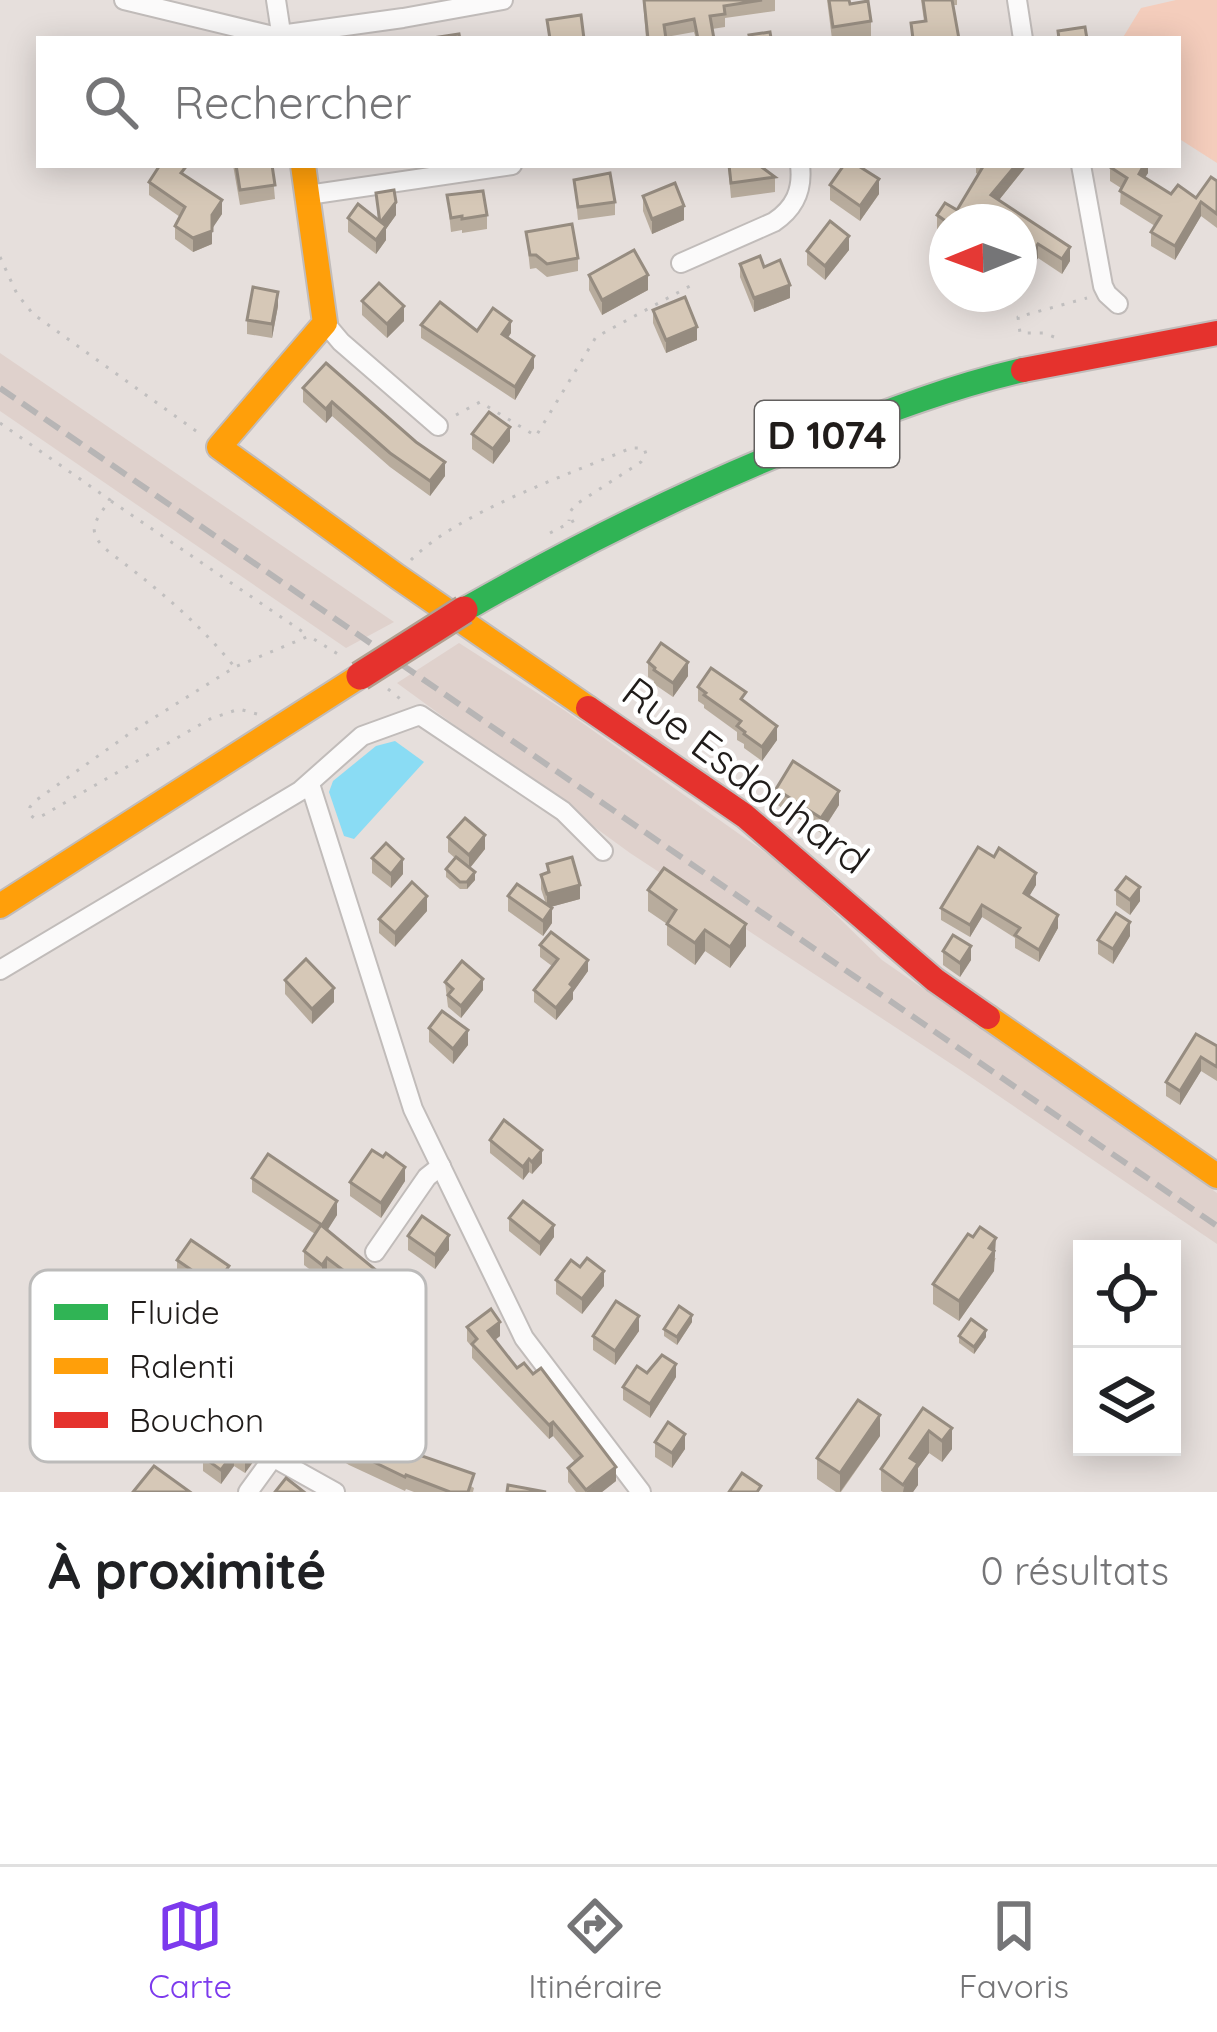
<!DOCTYPE html>
<html lang="fr">
<meta charset="utf-8">
<style>
:root{--surface:#fff;--page:#f6f6f6;--text:#202124;--muted:#757577;--line:#e0e0e0;--accent:#7c3aed}
body{margin:0;font-family:Quicksand,sans-serif;background:var(--page);color:var(--text)}
.controls{position:absolute;right:36px;bottom:36px;display:grid;overflow:hidden;border-radius:0px;box-shadow:0 6px 30px #0003}
.controls button{width:108px;height:108px;display:grid;place-items:center;padding:0;border:0;border-bottom:3px solid var(--line);background:var(--surface);color:var(--text);font:60px sans-serif}
.compass{position:absolute;left:929px;top:204px;width:108px;height:108px;border-radius:50%;background:var(--surface);box-shadow:0 6px 30px #0003;rotate:269deg}
.list{margin:0;padding:0;list-style:none}
h2{display:flex;justify-content:space-between;align-items:center;height:156px;margin:0;padding:0 48px;font-size:51px}
h2 small{font-size:39px;font-weight:400;color:var(--muted)}
.icon{flex:none;width:66px;height:66px;fill:none;stroke:currentColor;stroke-width:2;stroke-linecap:round;stroke-linejoin:round}
.map{position:relative;flex:none;width:1217px;height:1492px;overflow:hidden}
.search{position:absolute;background:var(--surface);box-shadow:0 6px 30px #0003;left:36px;right:36px;top:36px;height:132px;display:flex;align-items:center;gap:30px;box-sizing:border-box;padding:0 42px;border-radius:0px;color:var(--muted);font-size:45px}
.sheet{height:372px;background:var(--surface)}
nav{display:flex;justify-content:space-around;align-items:center;box-sizing:border-box;height:168px;border-top:3px solid var(--line);background:var(--surface);font-size:33px;color:var(--muted)}
nav a{display:grid;justify-items:center;gap:6px}
nav .on{color:var(--accent)}
.map>svg:first-child{display:block}
</style>
<div class="map">
<svg width="1217" height="1492" viewBox="0 0 1217 1492">
<rect width="100%" height="100%" fill="#e6dfdc"/>
<!-- built -->
<g fill="#dfd1cc">
<path d="M0 353 394 622 346 648 0 411Z"/>
<path d="M459 643 564 710 790 870 882 960 1217 1193V1244L962 1071 630 853 397 683Z"/>
</g>
<!-- green -->
<path fill="#f4cdbc" d="M1176 0H1217V163L1178 138V39H1122L1141 8Z"/>
<!-- water -->
<path fill="#8adcf4" d="M395 741 424 762 354 839 344 836 329 792 333 781 376 746Z"/>
<g fill="none" stroke-linecap="round" stroke-linejoin="round">
<!-- lane casing -->
<g stroke="#c1bcba" stroke-width="14">
<path id="lane" d="M235 1350 199 1400 274 1458"/>
</g>
<!-- street casing -->
<g stroke="#c1bcba" stroke-width="22">
<g id="street">
<path d="M124 0 273 36 403 18 503 0"/>
<path d="M276 0 282 39"/>
<path d="M1017 0 1023 39"/>
<path d="M1081 165 1103 286 1107 294 1118 304"/>
<path d="M308 195 512 165"/>
<path d="M681 263 774 222C795 208 803 190 800 165"/>
<path d="M325 323 341 342 438 426"/>
<path d="M310 784 413 1109 524 1338 641 1492"/>
<path d="M0 970 300 791 362 736 420 715 563 811 603 851"/>
<path d="M375 1252 427 1177 441 1166"/>
<path d="M274 1458 335 1492"/>
<path d="M248 1492 351 1350"/>
</g>
</g>
<!-- fast casing -->
<g stroke="#c1bcba" stroke-width="28">
<path id="fast" d="M464 610C579 544 698 485 821 437 888 411 953 386 1023 370"/>
</g>
<!-- slow casing -->
<g stroke="#c1bcba" stroke-width="28">
<g id="slow">
<path d="M303 165 325 323 219 447 398 577 588 708"/>
<path d="M0 906 360 676"/>
<path d="M988 1017 1217 1176"/>
</g>
</g>
<!-- jam casing -->
<g stroke="#c1bcba" stroke-width="28">
<g id="jam">
<path d="M1023 370 1217 333"/>
<path d="M588 708 745 816 935 980 988 1017"/>
</g>
</g>
<!-- path -->
<g stroke="#c1bfbf" stroke-width="3" stroke-dasharray="3 9" stroke-linecap="butt">
<path d="M0 257 17 294 33 314 203 436"/>
<path d="M1054 337 1044 333H1020L1018 317 1087 298"/>
<path d="M456 415 480 402 536 436 596 337 690 286 688 282"/>
<path d="M0 423 110 500C104 509 91 523 95 534 98 545 112 554 121 561 163 593 200 625 233 665"/>
<path d="M111 501 306 634"/>
<path d="M550 533 579 518"/>
<path d="M411 560C458 512 568 475 631 448H644L646 454 641 462 575 505 570 512 569 521"/>
<path d="M388 689 404 702"/>
<path d="M257 714 239 709 210 719 40 817 34 818 29 814 30 807 35 801 133 731 235 667 309 636 341 656"/>
</g>
<!-- lane -->
<use href="#lane" stroke="#fbfafa" stroke-width="9"/>
<!-- street -->
<use href="#street" stroke="#fbfafa" stroke-width="18"/>
<!-- fast -->
<use href="#fast" stroke="#30b455" stroke-width="24"/>
<!-- slow -->
<use href="#slow" stroke="#ff9f0a" stroke-width="24"/>
<!-- jam -->
<use href="#jam" stroke="#e5322d" stroke-width="24"/>
<!-- rail -->
<path stroke="#b7b5b5" stroke-width="6" stroke-dasharray="18 9" stroke-linecap="butt" d="M0 388 1217 1226"/>
<!-- jam-bridge casing -->
<g stroke="#b0a091" stroke-width="32" stroke-linecap="butt">
<path id="jam-bridge" d="M360 676 464 610"/>
</g>
<!-- jam-bridge -->
<use href="#jam-bridge" stroke="#e5322d" stroke-width="27"/>
</g>
<!-- wall -->
<g fill="#b8ac9d">
<path d="M643 0H775V11L725 18V27L712 29 714 39H696L694 32 666 37V39H646Z"/>
<path d="M827 0H849L850 4 871 21V36L832 39Z"/>
<path d="M921 0H957V5H953L959 39H911V23L924 21Z"/>
<path d="M233 165H272L275 199 240 205Z"/>
<path d="M728 165H762L761 167 775 177V192L731 198Z"/>
<path d="M976 165H1027L999 200 1070 261 1062 274 1038 258 1019 284V222H947V236L937 230V215L957 210 979 175 976 173Z"/>
<path d="M1148 165V173L1145 177 1171 194 1196 198 1217 181V228L1201 216 1175 260 1151 246V232L1155 226 1120 204 1121 188 1110 181V167Z"/>
<path d="M185 176 222 214 212 228V244L193 252 175 239V226L180 217 149 195V182Z"/>
<path d="M574 180 615 202V215L578 220Z"/>
<path d="M830 185 879 194 860 221 830 200Z"/>
<path d="M376 193 396 215 386 229V240L376 254 348 232V218L378 220Z"/>
<path d="M447 195 487 215V229L462 233V230L451 232Z"/>
<path d="M643 196 684 220 652 234 643 211Z"/>
<path d="M526 232 578 258V271L547 277 536 268 530 269Z"/>
<path d="M849 250 825 280 807 265V251Z"/>
<path d="M740 264 764 267 790 298 754 312 740 277Z"/>
<path d="M589 275 648 290 602 315 589 290Z"/>
<path d="M362 301 404 321 387 338 362 315Z"/>
<path d="M278 306 272 338 247 334V320Z"/>
<path d="M653 310 697 340 666 353 653 323Z"/>
<path d="M421 325 511 333 508 338 534 368 515 400 421 338Z"/>
<path d="M326 363 445 476 430 496 390 467 332 416 326 423 303 402V388Z"/>
<path d="M472 434 510 441 493 464 472 449Z"/>
<path d="M648 662 688 676 673 697 654 684V681L648 677Z"/>
<path d="M698 687 746 703 777 740 762 761 744 748V744L737 740V732L704 708V705L698 701Z"/>
<path d="M776 789 839 805 821 833 776 804Z"/>
<path d="M448 837 485 849 470 868 475 880 467 889H460L446 877V869L455 858 448 852Z"/>
<path d="M372 858 403 874 391 888 372 873Z"/>
<path d="M547 864 580 899 550 907 552 923 543 936 508 911V896L546 904 541 889V875L547 873Z"/>
<path d="M1036 885 1029 896 1058 928 1039 962 1015 948V938L982 917 970 937 941 920V908Z"/>
<path d="M648 890 746 946 730 968 705 951 695 965 667 945V924L648 911Z"/>
<path d="M1116 890 1140 901 1130 915 1116 905Z"/>
<path d="M427 911 395 947 379 933V919Z"/>
<path d="M1130 936 1113 964 1098 954V940Z"/>
<path d="M540 945 588 971 573 992V999L556 1020 534 1002V990L552 966 540 957Z"/>
<path d="M943 951 971 960 960 977 943 965Z"/>
<path d="M285 980 334 1002 312 1024 285 994Z"/>
<path d="M445 982 483 990 461 1018 448 1007Z"/>
<path d="M429 1028 468 1045 453 1064 429 1042Z"/>
<path d="M1217 1046V1081L1201 1071 1180 1105 1166 1096V1082Z"/>
<path d="M490 1140 542 1163 532 1174 529 1172 523 1180 490 1153Z"/>
<path d="M383 1157 405 1181 381 1218 350 1196V1182Z"/>
<path d="M252 1178 337 1215 327 1230 400 1304 385 1323 361 1303V1298L327 1272 322 1279 304 1265V1251L315 1234 252 1192Z"/>
<path d="M509 1218 554 1237 540 1256 509 1231Z"/>
<path d="M408 1236 449 1250 435 1269 408 1250Z"/>
<path d="M996 1258 994 1262V1271L959 1321 933 1304V1284Z"/>
<path d="M177 1260 229 1280 215 1300 177 1275Z"/>
<path d="M556 1280 604 1286 582 1314 556 1294Z"/>
<path d="M139 1305 169 1336 146 1367 106 1331V1317Z"/>
<path d="M692 1322 677 1345 664 1336V1329Z"/>
<path d="M467 1327 500 1336 495 1340 517 1368 616 1481 602 1492H576L568 1482V1468L575 1462 553 1436 549 1439 472 1358V1347L467 1341Z"/>
<path d="M639 1331 615 1365 593 1350V1336Z"/>
<path d="M959 1336 986 1337 974 1354 959 1343Z"/>
<path d="M319 1347 287 1390V1399L273 1418 246 1398V1383L263 1367Z"/>
<path d="M676 1377 650 1418 623 1400V1387Z"/>
<path d="M367 1382 411 1393 393 1417 367 1397Z"/>
<path d="M923 1408 952 1449 942 1462 929 1453 918 1468V1485L913 1492H883L881 1491V1469Z"/>
<path d="M226 1428 253 1462 245 1473 234 1466 221 1484 203 1471V1457Z"/>
<path d="M321 1433 381 1442 417 1455 474 1488 473 1492H414L406 1489 405 1491 349 1465 321 1447Z"/>
<path d="M880 1436 841 1492H836L817 1479V1458Z"/>
<path d="M655 1442 685 1449 672 1468 655 1457Z"/>
</g>
<!-- shaded-wall -->
<g fill="#968c80">
<path d="M1016 165H1027L991 210V195Z"/>
<path d="M1144 165H1148V173L1139 187V174Z"/>
<path d="M879 179V194L860 221V206Z"/>
<path d="M222 200V214L212 229V215Z"/>
<path d="M396 202V215L386 229V240L376 254V240L380 223Z"/>
<path d="M1201 202V216L1175 260V246Z"/>
<path d="M684 206V220L652 234V219Z"/>
<path d="M212 231V244L193 252V238Z"/>
<path d="M849 236V250L825 280V266Z"/>
<path d="M1038 244V258L1019 285V270Z"/>
<path d="M1070 247V261L1062 274V259Z"/>
<path d="M648 275V290L602 315V300Z"/>
<path d="M790 285V298L754 312V298Z"/>
<path d="M278 292V306L272 338V324Z"/>
<path d="M404 306V321L387 338V324Z"/>
<path d="M511 321V333L502 346V334Z"/>
<path d="M697 327V340L666 353V340Z"/>
<path d="M534 356V368L515 400V387Z"/>
<path d="M332 402V416L326 423V409Z"/>
<path d="M510 427V441L493 464V449Z"/>
<path d="M445 462V476L430 496V481Z"/>
<path d="M688 662V676L673 697V683Z"/>
<path d="M777 726V740L762 761V747Z"/>
<path d="M839 791V805L821 833V818Z"/>
<path d="M485 835V849L469 869V855Z"/>
<path d="M403 859V874L391 888V874Z"/>
<path d="M475 872V880L467 889V882Z"/>
<path d="M1036 873V885L1024 905V893Z"/>
<path d="M580 885V899L547 908V894Z"/>
<path d="M1140 887V901L1130 915V900Z"/>
<path d="M427 896V911L395 947V933Z"/>
<path d="M982 905V917L970 937V925Z"/>
<path d="M552 908V923L543 936V921Z"/>
<path d="M1058 915V928L1039 962V950Z"/>
<path d="M1130 922V936L1113 964V949Z"/>
<path d="M746 924V946L730 968V947Z"/>
<path d="M705 930V951L695 965V943Z"/>
<path d="M971 946V960L960 977V963Z"/>
<path d="M588 960V971L573 992V999L556 1020V1008L570 984Z"/>
<path d="M483 979V990L461 1018V1006Z"/>
<path d="M334 988V1002L312 1024V1009Z"/>
<path d="M468 1030V1045L453 1064V1049Z"/>
<path d="M1201 1057V1071L1180 1105V1091Z"/>
<path d="M542 1150V1163L532 1174V1162Z"/>
<path d="M529 1159V1172L523 1180V1167Z"/>
<path d="M405 1167V1181L381 1218V1203Z"/>
<path d="M337 1201V1215L322 1239V1225Z"/>
<path d="M554 1225V1237L540 1256V1243Z"/>
<path d="M449 1235V1250L435 1269V1255Z"/>
<path d="M996 1238 994 1271 959 1321V1301Z"/>
<path d="M327 1258V1272L322 1279V1265Z"/>
<path d="M229 1266V1280L215 1300V1286Z"/>
<path d="M604 1271V1286L582 1314V1299Z"/>
<path d="M400 1290V1304L385 1323V1309Z"/>
<path d="M692 1315V1322L677 1345V1337Z"/>
<path d="M639 1316V1331L615 1365V1351Z"/>
<path d="M169 1321V1336L146 1367V1352Z"/>
<path d="M500 1322V1336L488 1345V1331Z"/>
<path d="M986 1330V1337L974 1354V1347Z"/>
<path d="M319 1332V1347L287 1390V1399L273 1418V1404L282 1382Z"/>
<path d="M676 1364V1377L650 1418V1404Z"/>
<path d="M411 1379V1393L393 1417V1402Z"/>
<path d="M880 1415V1436L840 1492V1473Z"/>
<path d="M553 1422V1436L549 1439V1425Z"/>
<path d="M952 1428V1449L942 1462V1441Z"/>
<path d="M929 1431V1453L918 1468V1485L913 1492H903L910 1458Z"/>
<path d="M685 1434V1449L672 1468V1453Z"/>
<path d="M253 1448V1462L245 1473V1460Z"/>
<path d="M234 1452V1466L221 1484V1470Z"/>
<path d="M616 1467V1481L602 1492H586Z"/>
</g>
<!-- building -->
<g fill="#d6c8b7" stroke="#968c80" stroke-width="3">
<path d="M644 0H762L724 6 725 14 710 16 714 39H698L694 19 664 25 666 39H648Z"/>
<path d="M829 0H849L850 4 868 1 871 21 833 27Z"/>
<path d="M923 0H952L959 39H913L911 23 926 21Z"/>
<path d="M581 15 584 39H550L547 20Z"/>
<path d="M1085 27 1087 39H1059L1058 31Z"/>
<path d="M770 32 771 38 774 39H750L749 35Z"/>
<path d="M459 34 460 39H426Z"/>
<path d="M160 165H180L185 168 181 173 222 200 212 215V231L193 238 175 226 185 207 149 182Z"/>
<path d="M236 165H272L275 185 240 190Z"/>
<path d="M729 165H759L775 177 731 183Z"/>
<path d="M844 165H857L879 179 860 206 830 185Z"/>
<path d="M984 165H1016L991 195 1070 247 1062 259 1038 244 1019 270V222H947L937 215 945 203 957 210Z"/>
<path d="M1111 165H1144L1139 174 1171 194 1178 185 1196 198 1211 177 1217 181V214L1201 202 1175 246 1151 232 1161 216 1120 191 1127 178 1110 167Z"/>
<path d="M610 173 615 202 578 207 574 180Z"/>
<path d="M675 183 684 206 652 219 643 196Z"/>
<path d="M394 190 396 202 380 223 376 193Z"/>
<path d="M483 191 487 215 462 219V216L451 218 447 195Z"/>
<path d="M358 204 386 226 376 240 348 218Z"/>
<path d="M830 221 849 236 825 266 807 251Z"/>
<path d="M572 224 578 258 547 264 536 255H530L526 232Z"/>
<path d="M634 250 648 275 602 300 589 275Z"/>
<path d="M760 256 764 267 780 260 790 285 754 298 740 264Z"/>
<path d="M379 283 404 306 387 324 362 301Z"/>
<path d="M253 287 278 292 272 324 247 320Z"/>
<path d="M685 297 697 327 666 340 653 310Z"/>
<path d="M440 302 477 331 493 308 511 321 502 334 534 356 515 387 421 325Z"/>
<path d="M326 363 416 442 445 462 430 481 390 453 332 402 326 409 303 388Z"/>
<path d="M489 412 510 427 493 449 472 434Z"/>
<path d="M661 643 688 662 673 683 654 670 655 668 648 662Z"/>
<path d="M711 668 746 692 741 699 777 726 762 747 744 734 745 732 737 726 741 721 704 695 706 693 698 687Z"/>
<path d="M793 761 839 791 821 818 776 789Z"/>
<path d="M465 818 485 835 469 855 448 837Z"/>
<path d="M386 843 403 859 391 874 372 858Z"/>
<path d="M978 847 994 857 999 848 1036 873 1024 893 1058 915 1039 950 1015 935 1020 928 982 905 970 925 941 908Z"/>
<path d="M456 857 475 872 467 882H460L446 869Z"/>
<path d="M572 857 580 885 547 894 541 875 549 872 547 864Z"/>
<path d="M664 868 746 924 730 947 705 930 695 943 667 924 676 910 648 890Z"/>
<path d="M1126 877 1140 887 1130 900 1116 890Z"/>
<path d="M412 882 427 896 395 933 379 919Z"/>
<path d="M517 884 552 908 543 921 508 896Z"/>
<path d="M1116 913 1130 922 1113 949 1098 940Z"/>
<path d="M551 932 588 960 570 984 573 987 556 1008 534 990 558 959 540 945Z"/>
<path d="M953 935 971 946 960 963 943 951Z"/>
<path d="M306 959 334 988 312 1009 285 980Z"/>
<path d="M462 961 483 979 461 1006 448 995 453 989 445 982Z"/>
<path d="M442 1011 468 1030 453 1049 429 1028Z"/>
<path d="M1196 1034 1217 1046V1067L1201 1057 1180 1091 1166 1082Z"/>
<path d="M504 1120 542 1150 532 1162 529 1159 523 1167 490 1140Z"/>
<path d="M372 1150 383 1157 386 1153 405 1167 381 1203 350 1182Z"/>
<path d="M268 1154 337 1201 322 1225 252 1178Z"/>
<path d="M523 1201 554 1225 540 1243 509 1218Z"/>
<path d="M422 1216 449 1235 435 1255 408 1236Z"/>
<path d="M321 1225 400 1290 385 1309 361 1289 364 1286 327 1258 322 1265 304 1251Z"/>
<path d="M980 1227 996 1238 989 1248 994 1251 959 1301 933 1284 968 1234 973 1237Z"/>
<path d="M191 1240 229 1266 215 1286 177 1260Z"/>
<path d="M587 1258 604 1271 582 1299 556 1280 571 1260 580 1267Z"/>
<path d="M616 1301 639 1316 615 1351 593 1336Z"/>
<path d="M679 1306 692 1315 677 1337 664 1329Z"/>
<path d="M491 1309 500 1322 488 1331 517 1368 524 1363 533 1374 541 1368 616 1467 586 1490 568 1468 582 1456 553 1422 549 1425 472 1344 477 1339 467 1327Z"/>
<path d="M971 1319 986 1330 974 1347 959 1336Z"/>
<path d="M662 1355 676 1364 650 1404 623 1387 637 1366 647 1373Z"/>
<path d="M858 1400 880 1415 840 1473 817 1458Z"/>
<path d="M923 1408 952 1428 942 1441 929 1431 910 1458 918 1463 903 1485 881 1469Z"/>
<path d="M335 1412 381 1442 385 1435 417 1452 416 1454 474 1474 468 1492H450L406 1475 405 1477 349 1450 321 1433Z"/>
<path d="M668 1422 685 1434 672 1453 655 1442Z"/>
<path d="M226 1428 253 1448 245 1460 234 1452 221 1470 203 1457Z"/>
<path d="M154 1466 190 1492H133Z"/>
<path d="M742 1473 761 1486 757 1492H729Z"/>
<path d="M286 1478 304 1492H275Z"/>
<path d="M508 1485 546 1492H507Z"/>
</g>
<g text-anchor="middle" dominant-baseline="central" stroke-width="9" stroke-linejoin="round" paint-order="stroke">
<!-- shield labels -->
<rect fill="#fff" stroke="#63605f" stroke-width="3" x="755" y="401" width="144" height="66" rx="9"/>
<g font-size="39" font-weight="bold" fill="#201c1a">
<text x="827" y="434">D 1074</text>
</g>
<!-- street labels -->
<g font-size="42" fill="#201c1a" stroke="#fff">
<text transform="translate(746 775) rotate(37)">Rue Esdouhard</text>
</g>
</g>
<!-- legend -->
<rect x="30" y="1270" width="396" height="192" rx="18" fill="#fff" stroke="#bcbbba" stroke-width="3"/>
<rect x="54" y="1304" width="54" height="16" fill="#30b455"/>
<rect x="54" y="1358" width="54" height="16" fill="#ff9f0a"/>
<rect x="54" y="1412" width="54" height="16" fill="#e5322d"/>
<g font-size="33" fill="#201c1a">
<text x="129" y="1324">Fluide</text>
<text x="129" y="1378">Ralenti</text>
<text x="129" y="1432">Bouchon</text>
</g>
</svg>
<div class="controls">
<button><svg class="icon" aria-label="locate" viewBox="0 0 24 24"><circle cx="12" cy="12" r="6"/><path d="M12 2v4M12 18v4M2 12h4M18 12h4"/></svg></button>
<button><svg class="icon" aria-label="layers" viewBox="0 0 24 24"><path d="M12 4l9 5-9 5-9-5zM3 14l9 5 9-5"/></svg></button>
</div>
<svg class="compass" viewBox="-18 -18 36 36"><path d="M0-13l5 13h-10z" fill="#e53935"/><path d="M0 13l5-13h-10z" fill="#757577"/></svg>
<div class="search"><svg class="icon" aria-label="search" viewBox="0 0 24 24"><circle cx="10" cy="10" r="6"/><path d="M15 15l6 6"/></svg>Rechercher</div>
</div>
<section class="sheet">
<h2>À proximité<small>0 résultats</small></h2>
<ul class="list">
</ul>
</section>
<nav>
<a class="on"><svg class="icon" aria-label="map" viewBox="0 0 24 24"><path d="M3 6l6-2 6 2 6-2v14l-6 2-6-2-6 2zM9 4v14M15 6v14"/></svg>Carte</a>
<a><svg class="icon" aria-label="directions" viewBox="0 0 24 24"><path d="M12 3l9 9-9 9-9-9zM9 14v-3h6M13 9l2 2-2 2"/></svg>Itinéraire</a>
<a><svg class="icon" aria-label="saved" viewBox="0 0 24 24"><path d="M7 4h10v16l-5-4-5 4z"/></svg>Favoris</a>
</nav>
